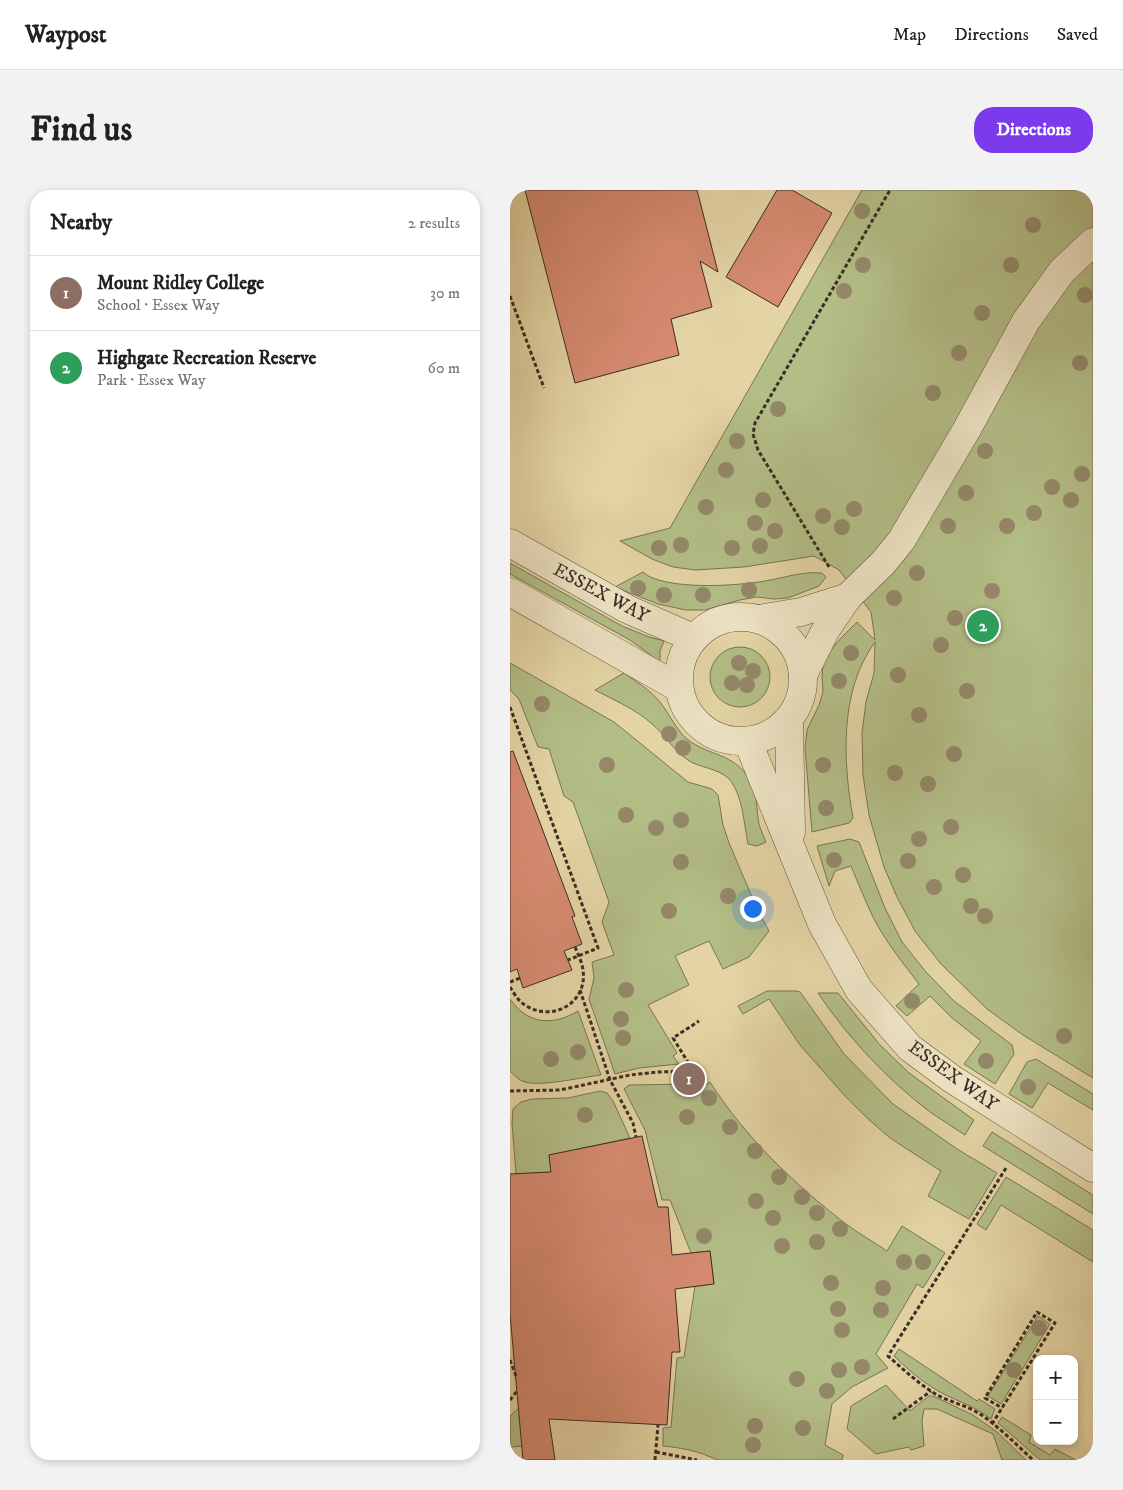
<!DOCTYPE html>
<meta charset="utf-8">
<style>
:root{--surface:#fff;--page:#f2f2f2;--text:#202124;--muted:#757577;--line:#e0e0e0;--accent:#7c3aed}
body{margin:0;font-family:"IM FELL DW Pica",serif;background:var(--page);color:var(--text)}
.controls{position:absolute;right:15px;bottom:15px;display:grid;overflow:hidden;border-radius:10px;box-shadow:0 2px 8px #0003}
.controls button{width:45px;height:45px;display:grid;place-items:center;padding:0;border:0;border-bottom:1px solid var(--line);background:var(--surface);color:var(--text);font:25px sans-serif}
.you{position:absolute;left:242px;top:718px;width:18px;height:18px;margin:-12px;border:4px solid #fff;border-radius:50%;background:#1a73e8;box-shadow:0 0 0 8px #1a73e833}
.badge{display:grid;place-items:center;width:32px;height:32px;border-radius:50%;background:var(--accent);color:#fff;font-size:16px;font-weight:700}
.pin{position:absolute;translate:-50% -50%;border:2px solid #fff;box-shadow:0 1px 5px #0006}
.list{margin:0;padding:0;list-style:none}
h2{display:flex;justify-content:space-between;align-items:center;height:65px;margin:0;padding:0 20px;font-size:21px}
h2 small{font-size:16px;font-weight:400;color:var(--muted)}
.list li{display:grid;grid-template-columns:32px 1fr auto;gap:15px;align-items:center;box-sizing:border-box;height:75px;padding:0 20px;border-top:1px solid var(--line)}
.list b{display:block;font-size:19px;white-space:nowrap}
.list p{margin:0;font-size:16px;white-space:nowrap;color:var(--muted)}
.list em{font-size:16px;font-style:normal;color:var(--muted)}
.map{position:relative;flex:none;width:583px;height:1270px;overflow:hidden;border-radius:20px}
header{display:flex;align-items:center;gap:30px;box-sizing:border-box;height:70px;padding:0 25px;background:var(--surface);border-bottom:1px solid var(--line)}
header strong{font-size:24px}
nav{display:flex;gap:28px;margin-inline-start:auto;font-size:18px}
.intro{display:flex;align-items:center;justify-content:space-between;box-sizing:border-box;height:120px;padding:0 30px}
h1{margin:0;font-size:35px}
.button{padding:12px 22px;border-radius:20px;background:var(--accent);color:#fff;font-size:18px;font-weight:700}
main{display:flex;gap:30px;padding:0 30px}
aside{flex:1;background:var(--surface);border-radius:20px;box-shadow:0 2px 8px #0003}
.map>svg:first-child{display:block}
</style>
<header>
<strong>Waypost</strong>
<nav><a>Map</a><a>Directions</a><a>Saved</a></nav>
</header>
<div class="intro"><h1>Find us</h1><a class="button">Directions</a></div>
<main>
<aside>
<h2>Nearby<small>2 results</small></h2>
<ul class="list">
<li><span class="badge" style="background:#8d6e63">1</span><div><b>Mount Ridley College</b><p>School · Essex Way</p></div><em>30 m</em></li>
<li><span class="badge" style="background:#2e9e5b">2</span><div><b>Highgate Recreation Reserve</b><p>Park · Essex Way</p></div><em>60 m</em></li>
</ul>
</aside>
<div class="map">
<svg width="583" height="1270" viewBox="0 0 583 1270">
<rect width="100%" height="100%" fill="#e4d4a4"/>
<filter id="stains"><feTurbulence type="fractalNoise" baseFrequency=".004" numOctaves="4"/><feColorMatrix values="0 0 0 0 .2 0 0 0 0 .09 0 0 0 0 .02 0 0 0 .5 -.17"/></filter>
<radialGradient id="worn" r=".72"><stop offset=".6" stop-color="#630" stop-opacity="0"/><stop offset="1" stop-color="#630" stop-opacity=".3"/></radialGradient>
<!-- green -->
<g fill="#b3bd86" stroke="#777556">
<path d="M352 0H583V888L513 845 477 819 431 774 405 741 387 707 374 677 359 625 353 585 352 542 356 512 364 483 365 452C329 501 333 572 343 628L339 633 302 642 295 558 297 540 309 515 313 502 312 487 313 474 320 461 331 448 347 432 365 450 361 422 329 380 304 366 234 377 185 380 163 377 142 369 110 351 160 338Z"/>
<path d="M0 373 112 436 139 447 154 451 150 461V472L120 450 0 384Z"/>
<path d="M133 382C136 384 139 387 143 388 170 399 226 396 255 391 274 388 292 381 312 383L316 387 309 396 278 408 264 409 247 407 230 410 195 420H176L148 414 105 397Z"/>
<circle cx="230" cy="487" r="30"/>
<path d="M0 473 104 532 178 592 202 599 208 605 213 635 219 653 248 721 259 741 239 767 213 779 199 751 165 766 179 795 138 815 167 863 163 866 169 874 129 878 105 884 79 809 84 788 82 772 104 765 92 732 99 712 63 612 54 606 39 559 28 557 9 509 0 500Z"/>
<path d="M114 483C127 492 140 500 150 512 158 522 168 542 177 549 200 567 223 562 240 590 248 603 246 620 249 634 251 641 254 647 256 652L247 656 238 654C234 634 233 608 221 591 212 580 195 578 183 573 165 564 156 545 141 533 125 519 104 510 85 500Z"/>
<path d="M340 649 349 652 375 718 392 752 416 782 444 811 502 855 504 864 485 894 454 874 471 851 441 827 420 806 397 826 386 816 409 794C393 773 375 751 363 727 355 710 348 693 341 676L325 681 319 696 307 656Z"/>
<path d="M257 801H287L290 802 334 864 383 914 447 959 487 983 459 1029 418 1006 431 981 380 948 357 928 335 906 290 855 259 809 233 824 228 816Z"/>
<path d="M308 803H328L370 855 399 883 464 930 455 945C444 938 432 930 420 922 377 889 338 848 308 803Z"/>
<path d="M0 809C18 835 43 836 68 821L91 885C73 887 27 898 12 891 8 889 3 884 0 881Z"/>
<path d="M526 869 583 904V920L538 893 522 918 499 904 517 872Z"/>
<path d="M200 892C235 947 284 994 336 1034 349 1044 364 1052 377 1061L392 1036 435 1063 413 1098 407 1094 366 1164 378 1178 342 1197 322 1214 315 1255 333 1265 332 1270H207C189 1261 173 1258 153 1256V1238L161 1237 167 1168 174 1167 185 1096 204 1093 200 1061 181 1063 160 1010H152L135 940 114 899 119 895 181 894 186 901Z"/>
<path d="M90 901 97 903 103 911 120 948 39 965 41 982 6 984 2 933 3 919 11 912 22 909 58 908Z"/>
<path d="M482 942 583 1005V1024L473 956Z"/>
<path d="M496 987 583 1040V1072L491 1015 476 1040 467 1034Z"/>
<path d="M528 1126 540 1134 491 1214 478 1206Z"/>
<path d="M389 1159 467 1211 469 1209 485 1219 481 1229C464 1215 442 1210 423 1198 409 1189 396 1178 384 1166Z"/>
<path d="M376 1195 400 1221 419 1206H423L463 1225 487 1242 516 1270H492L483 1244 427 1219H414L412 1231 414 1256 401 1260 399 1257 366 1264 337 1239 341 1216Z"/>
<path d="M9 1218 14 1256 0 1257V1270V1226Z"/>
<path d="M492 1227 521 1245 519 1252 540 1265 545 1259 566 1270H530L488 1233Z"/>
</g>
<!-- building -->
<g fill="#d68b70" stroke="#3b2d25">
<path d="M15 0H187L208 82 190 71 202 117 161 129 169 165 65 193Z"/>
<path d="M267 0H282L322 23 268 117 216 87Z"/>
<path d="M3 561 65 726 62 727 72 754 54 761 62 780 13 798 7 779 0 782V562Z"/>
<path d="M132 946 148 1017H158L162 1065 200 1061 204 1094 165 1099 170 1162H162L157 1235 39 1229 45 1270H13L0 1124V984L41 982 39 965Z"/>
</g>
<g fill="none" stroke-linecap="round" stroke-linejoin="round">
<!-- minor casing -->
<g stroke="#655745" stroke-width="29">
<g id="minor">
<path d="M0 353 117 419 183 448"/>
<path d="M0 402 169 498"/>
<circle cx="231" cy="489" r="62"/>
<path d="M249 429 291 422 338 407"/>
<path d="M293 485 315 441 338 407 373 373 391 351 457 239 516 131 552 81 583 52"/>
<path d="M279 530 281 642"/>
<path d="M238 552 312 734 349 800 400 858 442 889 583 978"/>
</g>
</g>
<!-- path -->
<g stroke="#3b2d25" stroke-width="3" stroke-dasharray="4 2.5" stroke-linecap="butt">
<path d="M0 106 34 198"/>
<path d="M319 377 248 260 243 244 245 233 380 0"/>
<path d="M0 517 88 758 58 770"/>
<path d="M0 792 10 788"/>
<path d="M0 797C4 803 8 811 15 815 42 833 78 813 73 780 72 772 68 764 65 757"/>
<path d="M70 800 100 890 123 933 126 947"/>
<path d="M189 890 163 848 189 831"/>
<path d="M0 901 50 900 120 885 148 882 183 881"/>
<path d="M496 978 378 1166C394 1180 409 1194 427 1205 441 1212 457 1216 470 1224 487 1235 508 1256 523 1270"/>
<path d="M0 1170 6 1186"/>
<path d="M0 1210 7 1201"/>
<path d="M383 1229 421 1201"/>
<path d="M482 1234 545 1133 527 1122 475 1208 492 1218"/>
<path d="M146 1262 187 1270"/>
<path d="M145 1270 148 1235"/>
</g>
<!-- minor -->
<use href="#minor" stroke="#ede3c4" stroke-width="28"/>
</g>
<!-- trees -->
<g fill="#948869">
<circle cx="352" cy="21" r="8"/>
<circle cx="523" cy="35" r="8"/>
<circle cx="353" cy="75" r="8"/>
<circle cx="501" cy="75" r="8"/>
<circle cx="334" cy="101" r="8"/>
<circle cx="575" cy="105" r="8"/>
<circle cx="472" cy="123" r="8"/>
<circle cx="449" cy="163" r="8"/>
<circle cx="570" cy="173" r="8"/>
<circle cx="423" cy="203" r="8"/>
<circle cx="268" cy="219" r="8"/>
<circle cx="227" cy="251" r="8"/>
<circle cx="475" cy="261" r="8"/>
<circle cx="216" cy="280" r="8"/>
<circle cx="572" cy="284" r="8"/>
<circle cx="542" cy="297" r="8"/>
<circle cx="456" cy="303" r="8"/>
<circle cx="253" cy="310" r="8"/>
<circle cx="561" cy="310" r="8"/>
<circle cx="196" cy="317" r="8"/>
<circle cx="344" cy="319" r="8"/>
<circle cx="524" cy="323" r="8"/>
<circle cx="313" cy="326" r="8"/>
<circle cx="245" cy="333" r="8"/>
<circle cx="438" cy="336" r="8"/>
<circle cx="497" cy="336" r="8"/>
<circle cx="332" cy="337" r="8"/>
<circle cx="265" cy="341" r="8"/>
<circle cx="171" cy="355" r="8"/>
<circle cx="250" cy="356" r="8"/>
<circle cx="149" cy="358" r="8"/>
<circle cx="222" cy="358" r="8"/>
<circle cx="407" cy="383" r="8"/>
<circle cx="128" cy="398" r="8"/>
<circle cx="239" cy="400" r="8"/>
<circle cx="482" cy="401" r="8"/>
<circle cx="154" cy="405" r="8"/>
<circle cx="193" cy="405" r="8"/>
<circle cx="384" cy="408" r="8"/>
<circle cx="445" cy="428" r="8"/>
<circle cx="431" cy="455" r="8"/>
<circle cx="341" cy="463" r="8"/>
<circle cx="229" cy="473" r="8"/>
<circle cx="243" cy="481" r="8"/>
<circle cx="388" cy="485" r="8"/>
<circle cx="329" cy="491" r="8"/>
<circle cx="222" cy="493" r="8"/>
<circle cx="237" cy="495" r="8"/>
<circle cx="457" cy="501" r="8"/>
<circle cx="32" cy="514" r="8"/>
<circle cx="409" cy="525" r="8"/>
<circle cx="159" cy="544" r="8"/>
<circle cx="173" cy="558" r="8"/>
<circle cx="444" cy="564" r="8"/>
<circle cx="97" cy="575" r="8"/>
<circle cx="313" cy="575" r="8"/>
<circle cx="385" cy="583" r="8"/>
<circle cx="418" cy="594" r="8"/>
<circle cx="316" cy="618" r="8"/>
<circle cx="116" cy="625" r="8"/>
<circle cx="171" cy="630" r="8"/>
<circle cx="441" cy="637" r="8"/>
<circle cx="146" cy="638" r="8"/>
<circle cx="409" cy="649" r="8"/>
<circle cx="324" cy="670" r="8"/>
<circle cx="398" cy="671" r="8"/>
<circle cx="171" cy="672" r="8"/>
<circle cx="453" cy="685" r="8"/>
<circle cx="424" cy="697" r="8"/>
<circle cx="218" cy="706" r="8"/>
<circle cx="461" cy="716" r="8"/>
<circle cx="159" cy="721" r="8"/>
<circle cx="475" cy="726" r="8"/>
<circle cx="116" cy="800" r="8"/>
<circle cx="402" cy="811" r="8"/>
<circle cx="111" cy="829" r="8"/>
<circle cx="554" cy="846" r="8"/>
<circle cx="113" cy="848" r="8"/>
<circle cx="68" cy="862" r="8"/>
<circle cx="41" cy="869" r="8"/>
<circle cx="476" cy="871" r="8"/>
<circle cx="518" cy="897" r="8"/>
<circle cx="199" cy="908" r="8"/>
<circle cx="75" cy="925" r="8"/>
<circle cx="177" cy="927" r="8"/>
<circle cx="220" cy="937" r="8"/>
<circle cx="245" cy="961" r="8"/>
<circle cx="269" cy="987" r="8"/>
<circle cx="292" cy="1007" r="8"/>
<circle cx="246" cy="1011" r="8"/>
<circle cx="307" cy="1023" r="8"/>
<circle cx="263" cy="1028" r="8"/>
<circle cx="330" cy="1039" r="8"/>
<circle cx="194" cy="1046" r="8"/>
<circle cx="307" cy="1052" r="8"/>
<circle cx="272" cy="1056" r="8"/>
<circle cx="394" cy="1072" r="8"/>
<circle cx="413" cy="1072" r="8"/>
<circle cx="321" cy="1093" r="8"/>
<circle cx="373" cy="1098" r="8"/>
<circle cx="328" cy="1119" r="8"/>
<circle cx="371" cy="1120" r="8"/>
<circle cx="529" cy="1138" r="8"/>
<circle cx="332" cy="1140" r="8"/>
<circle cx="352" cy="1177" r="8"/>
<circle cx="329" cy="1180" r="8"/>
<circle cx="504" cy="1180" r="8"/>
<circle cx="287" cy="1189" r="8"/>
<circle cx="317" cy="1201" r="8"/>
<circle cx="245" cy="1236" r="8"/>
<circle cx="293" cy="1238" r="8"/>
<circle cx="243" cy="1255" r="8"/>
</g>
<g text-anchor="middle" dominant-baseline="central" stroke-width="4.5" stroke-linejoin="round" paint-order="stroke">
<!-- street labels -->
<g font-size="19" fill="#3b2d25" stroke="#ede3c4">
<text transform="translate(91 403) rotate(28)">ESSEX WAY</text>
<text transform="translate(443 886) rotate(36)">ESSEX WAY</text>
</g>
</g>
<rect width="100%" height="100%" filter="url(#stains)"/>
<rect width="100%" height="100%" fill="url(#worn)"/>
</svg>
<div class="controls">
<button>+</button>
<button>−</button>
</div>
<div class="you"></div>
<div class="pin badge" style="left:179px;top:889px;background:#8d6e63">1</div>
<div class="pin badge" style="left:473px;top:436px;background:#2e9e5b">2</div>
</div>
</main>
